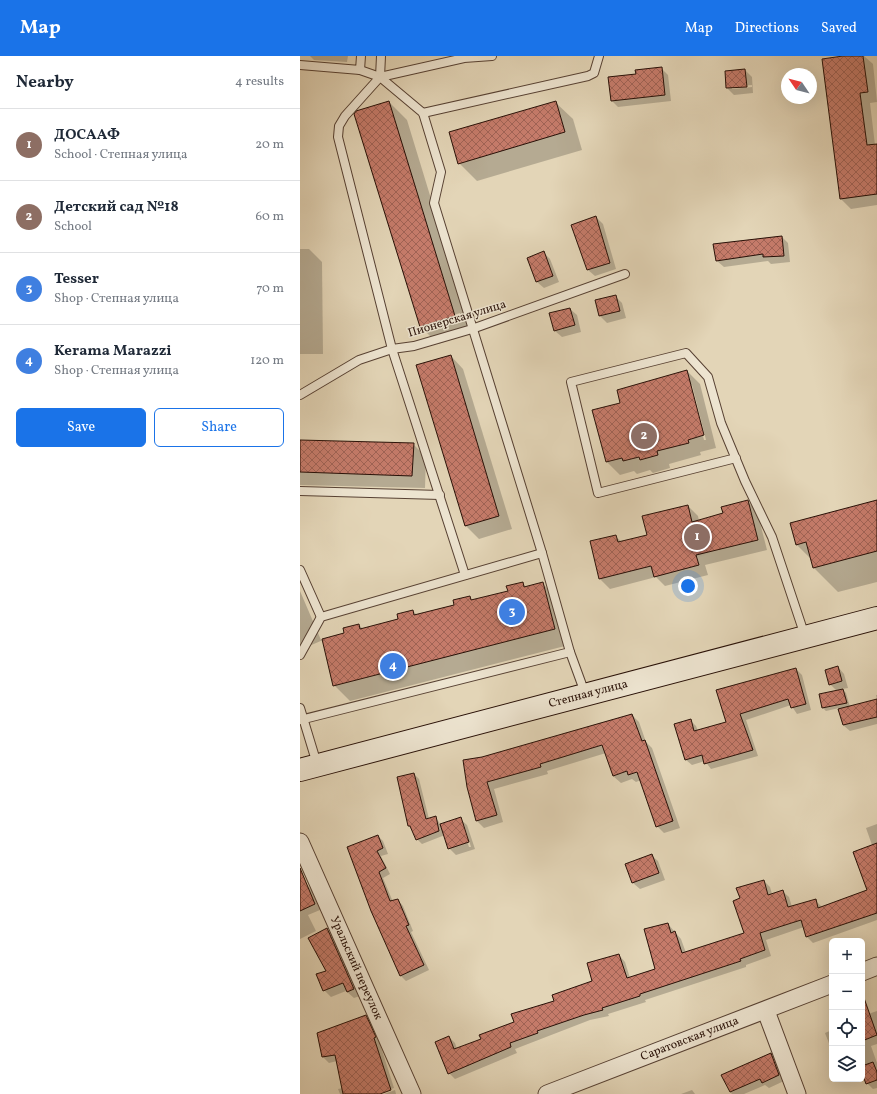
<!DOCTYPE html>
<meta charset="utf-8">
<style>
:root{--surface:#fff;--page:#f6f6f7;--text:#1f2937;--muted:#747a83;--line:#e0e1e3;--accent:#1a73e8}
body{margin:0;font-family:Vollkorn,serif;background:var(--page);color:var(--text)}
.controls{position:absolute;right:12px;bottom:12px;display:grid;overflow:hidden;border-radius:6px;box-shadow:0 4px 16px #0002}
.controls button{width:36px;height:36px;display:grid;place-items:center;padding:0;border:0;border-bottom:1px solid var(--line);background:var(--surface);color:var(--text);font:20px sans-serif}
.compass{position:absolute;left:481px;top:12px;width:36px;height:36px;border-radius:50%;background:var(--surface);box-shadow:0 4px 16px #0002;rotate:305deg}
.you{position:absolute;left:388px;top:530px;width:14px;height:14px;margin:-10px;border:3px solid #fff;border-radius:50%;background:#1a73e8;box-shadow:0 0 0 6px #1a73e833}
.badge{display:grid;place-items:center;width:26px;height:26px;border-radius:50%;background:var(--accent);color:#fff;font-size:13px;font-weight:700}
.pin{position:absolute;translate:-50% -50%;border:2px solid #fff;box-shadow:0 1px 4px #0006}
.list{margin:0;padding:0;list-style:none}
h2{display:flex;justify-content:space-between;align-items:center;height:52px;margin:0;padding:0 16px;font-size:17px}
h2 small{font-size:13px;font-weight:400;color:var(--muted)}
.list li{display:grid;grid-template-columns:26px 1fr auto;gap:12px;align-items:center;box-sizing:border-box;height:72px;padding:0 16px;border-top:1px solid var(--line)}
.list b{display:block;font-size:15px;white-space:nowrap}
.list p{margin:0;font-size:13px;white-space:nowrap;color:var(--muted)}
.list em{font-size:13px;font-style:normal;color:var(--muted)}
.actions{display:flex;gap:8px;padding:12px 16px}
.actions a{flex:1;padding:9px 0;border:1px solid var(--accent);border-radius:6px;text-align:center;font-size:14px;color:var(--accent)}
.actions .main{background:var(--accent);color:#fff}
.icon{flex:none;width:22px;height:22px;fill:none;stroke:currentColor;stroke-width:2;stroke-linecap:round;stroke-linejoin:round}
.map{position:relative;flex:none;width:577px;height:1038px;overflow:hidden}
header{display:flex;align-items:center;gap:24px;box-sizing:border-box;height:56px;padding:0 20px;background:var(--accent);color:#fff}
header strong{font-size:19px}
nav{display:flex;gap:22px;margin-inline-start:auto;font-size:14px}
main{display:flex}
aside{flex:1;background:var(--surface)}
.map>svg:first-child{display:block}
</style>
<header>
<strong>Map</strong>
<nav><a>Map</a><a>Directions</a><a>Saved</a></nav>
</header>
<main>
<aside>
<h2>Nearby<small>4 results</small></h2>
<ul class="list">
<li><span class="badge" style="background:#8d6e63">1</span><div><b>ДОСААФ</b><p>School · Степная улица</p></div><em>20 m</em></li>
<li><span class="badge" style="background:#8d6e63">2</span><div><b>Детский сад №18</b><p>School</p></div><em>60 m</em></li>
<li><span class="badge" style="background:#3f7fe0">3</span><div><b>Tesser</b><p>Shop · Степная улица</p></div><em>70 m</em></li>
<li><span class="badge" style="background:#3f7fe0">4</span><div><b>Kerama Marazzi</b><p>Shop · Степная улица</p></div><em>120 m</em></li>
</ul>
<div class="actions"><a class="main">Save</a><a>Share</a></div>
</aside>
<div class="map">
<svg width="577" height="1038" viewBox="0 0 577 1038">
<defs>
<pattern id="building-cross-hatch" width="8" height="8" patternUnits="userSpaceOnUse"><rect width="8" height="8" fill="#c57b6a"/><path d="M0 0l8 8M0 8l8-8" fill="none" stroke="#a06355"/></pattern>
</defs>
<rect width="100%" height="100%" fill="#e3d5b7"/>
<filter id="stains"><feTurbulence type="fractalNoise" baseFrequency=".005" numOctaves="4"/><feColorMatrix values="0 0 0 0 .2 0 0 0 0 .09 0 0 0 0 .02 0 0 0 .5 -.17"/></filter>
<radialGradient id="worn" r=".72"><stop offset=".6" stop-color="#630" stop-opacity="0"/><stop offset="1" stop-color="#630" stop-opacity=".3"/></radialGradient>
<!-- shadow -->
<g fill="#0003" fill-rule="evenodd">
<path d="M10 0H48L47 6 14 4Z"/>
<path d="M551 0H564L573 8 577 46 570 47 575 89H577V149L551 153 541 143Z"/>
<path d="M361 12 368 19 371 45 318 51 312 45 337 19Z"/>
<path d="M445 14 452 21 453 37 434 39 427 32 426 16ZM452 29V31L432 33V31Z"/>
<path d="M89 46 107 64 172 277 138 288 120 270ZM160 257V259L130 268V266Z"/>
<path d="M255 46 273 63 282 94 177 125 159 107Z"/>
<path d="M296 161 303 168 316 213 295 220 288 214Z"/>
<path d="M482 181 488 187 490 206 471 208 468 205 424 211 417 205Z"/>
<path d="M0 193H9L22 206 23 298H0Z"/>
<path d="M243 196 250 203 259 226 244 232 237 226 228 202Z"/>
<path d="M315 240 322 247 326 262 307 267 300 260 296 245Z"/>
<path d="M270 253 277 259 281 276 262 281 255 275Z"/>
<path d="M151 300 163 313 212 473 179 483 166 470 117 310Z"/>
<path d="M387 315 400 328 416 392 400 396 401 399 369 408 370 412 353 417 350 414 337 418 334 415 320 419 307 406ZM390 329H392L406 384H404Z"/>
<path d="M0 385 113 388 126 401 125 432 0 429Z"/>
<path d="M447 445 457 455 467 494 405 509 408 519 365 530 356 521 310 533 300 523 291 486 315 480 322 486 348 480 388 450 398 460 399 465 424 458Z"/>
<path d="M577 445V526L538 536 514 512 511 503 497 489Z"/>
<path d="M223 527 226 531 242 527 258 543 269 589 50 645 34 629 23 584 0 594V535L21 584 45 577 59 569 63 573 99 564 113 555 117 559 155 549 170 541 173 545 209 536Z"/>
<path d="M538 611 544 618 548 632 542 633 546 637 550 651 577 644 576 639H577V668L550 675 543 669 539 652 526 655 523 652 520 639 537 635 530 628Z"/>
<path d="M496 613 502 619 511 654 497 658 491 649 446 664 458 700 411 713 405 705 392 709 386 704 390 664 396 670 398 675 427 667Z"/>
<path d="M332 659 339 666 346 686 352 692 380 772 364 777 357 770 341 724 336 726 332 723 321 727 313 720 306 697 247 715 248 718 194 733 203 766 184 772 177 765 168 731 182 702Z"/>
<path d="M114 718 119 723 129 763 136 762 141 769 160 763 167 769 175 793 156 799 149 792 145 779 122 788 117 783 109 770ZM162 769H164L171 791H169Z"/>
<path d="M577 768V864L513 887 507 881 504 871 466 884 471 900 446 909V911L345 944 346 946 308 958 309 960 290 964 215 993 217 997 155 1023 149 1017V981L155 987 157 993 182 983 293 926 319 899 325 906 330 922 357 914 368 868 381 883 386 897 445 878 441 843 464 825 470 831 472 838 482 835 489 841 492 851 515 844 522 851 568 834 572 789 566 772Z"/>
<path d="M78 780 83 785 88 798 81 800 90 818 83 822 93 846 98 844 103 850 113 875 111 876 129 914 106 925 100 919 72 855Z"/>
<path d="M351 799 358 805 365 824 340 833 333 827 326 808Z"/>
<path d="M7 829 12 835 20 854 8 859 16 875 0 883V832Z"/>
<path d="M27 874 34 880 60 940 54 942 46 935 31 941 24 934 27 915Z"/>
<path d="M577 955V988L571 990 577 1007V1032L573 1033 567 1027 562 1014V960Z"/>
<path d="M65 960 72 966 81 988H80L94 1032 77 1038H40L38 1033 43 1032 37 1005 29 1007 23 1001 18 977Z"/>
<path d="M532 974V995L525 977Z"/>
<path d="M471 998 476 1004 484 1025 469 1032 465 1029 444 1038H432L430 1036 423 1019Z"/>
<path d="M95 1034 96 1038H84Z"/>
<path d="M392 1034 395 1038H381Z"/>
</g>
<!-- building -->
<g fill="url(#building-cross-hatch)" stroke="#281007">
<path d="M543 0H563L568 36 560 37 567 89 577 88V138L540 143 522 3Z"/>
<path d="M362 11 365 39 311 45 308 21 336 18 335 14Z"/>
<path d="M445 13 447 31 426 32 425 15Z"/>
<path d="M89 45 155 260 120 271 54 58 56 55Z"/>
<path d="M256 45 265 76 158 108 149 76Z"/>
<path d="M296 160 310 207 287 214 271 169Z"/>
<path d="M482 180 484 200 463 201V198L416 205 413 188Z"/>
<path d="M244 195 253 220 236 226 227 202Z"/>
<path d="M316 239 320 255 299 260 295 244Z"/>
<path d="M270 252 275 269 254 275 249 257Z"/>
<path d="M151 299 199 460 165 470 116 309Z"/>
<path d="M387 314 404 379 388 384 389 387 357 395 358 399 340 404 339 401 323 405 322 402 306 406 292 354 320 347 317 334Z"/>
<path d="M0 384 114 387 112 420 0 416Z"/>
<path d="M448 444 458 484 396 499 399 509 354 521 351 510 299 523 290 485 316 479 318 486 347 479 342 460 388 449 392 466 423 457 421 451Z"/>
<path d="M577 444V495L513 512 506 486 496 489 490 467Z"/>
<path d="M223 526 224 531 243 526 255 573 33 630 22 583 44 577 43 572 59 568 60 573 98 563 97 558 113 554 114 559 154 549 153 544 170 540 171 544 208 535 206 530Z"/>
<path d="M538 610 542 625 529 629 525 614Z"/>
<path d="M496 612 506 648 491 652 488 643 440 658 453 694 404 708 402 699 385 704 374 668 391 663 394 675 426 666 416 634Z"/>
<path d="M543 633 547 647 522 652 519 638Z"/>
<path d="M577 643V661L543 669 538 653Z"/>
<path d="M332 658 342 685 345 684 373 765 356 771 337 716 328 719 327 715 313 720 302 689 240 708 241 711 187 726 197 759 176 765 167 731 163 704 182 701Z"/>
<path d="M114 717 126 763 136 760 139 775 116 784 110 770H108L97 721Z"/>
<path d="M161 761 169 786 148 793 140 768Z"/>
<path d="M78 779 83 792 77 795 86 812 79 816 90 845 98 843 109 869 106 870 124 909 100 920 71 855 47 791Z"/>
<path d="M577 787V857L506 881 501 864 460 877 465 894 440 903 441 905 340 938V940L302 952 303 954 284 959 237 975 238 977 210 987 211 991 148 1018 135 986 149 980 154 993 181 983 179 979 214 966 211 958 254 945 252 939 292 925 287 907 319 898 327 922 355 913 344 873 368 867 371 877 375 875 382 897 444 877 433 845 440 842 436 832 464 824 468 839 483 834 488 851 516 843 518 852 567 834 553 796Z"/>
<path d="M352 798 359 817 332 827 325 808Z"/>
<path d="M0 812 15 848 0 855Z"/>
<path d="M27 872 54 933 47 936 43 927 23 935 16 918 26 915 8 882Z"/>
<path d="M563 939 577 979 562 985V940Z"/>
<path d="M66 959 76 981 74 982 91 1034 80 1038H43L35 999 22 1001 17 977Z"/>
<path d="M471 997 479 1019 462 1027 460 1023 430 1036 421 1019Z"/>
<path d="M573 1006 577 1016V1024L566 1028 562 1017V1010Z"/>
</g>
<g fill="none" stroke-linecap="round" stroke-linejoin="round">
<!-- lane casing -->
<g stroke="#574133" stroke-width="10">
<g id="lane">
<path d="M0 9 60 14 61 0"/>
<path d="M60 14 80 21 123 57 141 116 134 147 242 497"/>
<path d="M80 21 81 0"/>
<path d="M123 57 288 20 294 17 299 0"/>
<path d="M0 339 59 304 92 293 114 290 172 273 325 218"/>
<path d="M436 402 298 437 271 326 386 297 408 321 421 367 445 425 472 481 505 580"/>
<path d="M0 435 140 439"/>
<path d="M0 514 21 561"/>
<path d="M165 519 92 293 38 81 39 70 45 60 80 21 164 2 192 0"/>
<path d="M270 596 285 637"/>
<path d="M0 599 21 561 242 497 270 596 0 664"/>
<path d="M0 652 17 708"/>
</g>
</g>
<!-- street casing -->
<g stroke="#574133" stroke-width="19">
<g id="street">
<path id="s1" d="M0 786 112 1038"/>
<path d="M562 916 577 910"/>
<path d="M466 955 497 1038"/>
<path id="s2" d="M247 1038 532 928"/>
</g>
</g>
<!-- secondary casing -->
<g stroke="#281007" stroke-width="24">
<g id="secondary">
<path id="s3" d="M0 714 577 562"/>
</g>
</g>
<!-- lane -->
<use href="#lane" stroke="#ede4d0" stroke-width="8"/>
<!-- street -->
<use href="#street" stroke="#ede4d0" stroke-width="17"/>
<!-- secondary -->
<use href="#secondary" stroke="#ede4d0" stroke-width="22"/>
</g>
<g text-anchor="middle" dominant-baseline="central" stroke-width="3" stroke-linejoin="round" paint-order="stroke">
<!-- street labels -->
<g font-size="12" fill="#281007" stroke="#ede4d0">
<text transform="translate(157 263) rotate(-17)">Пионерская улица</text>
<text stroke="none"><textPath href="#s3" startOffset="298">Степная улица</textPath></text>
<text stroke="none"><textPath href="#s1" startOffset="138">Уральский переулок</textPath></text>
<text stroke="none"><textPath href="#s2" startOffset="153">Саратовская улица</textPath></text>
</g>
</g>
<rect width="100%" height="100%" filter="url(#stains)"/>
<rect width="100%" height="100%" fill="url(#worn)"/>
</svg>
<div class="controls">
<button>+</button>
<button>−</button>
<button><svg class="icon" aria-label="locate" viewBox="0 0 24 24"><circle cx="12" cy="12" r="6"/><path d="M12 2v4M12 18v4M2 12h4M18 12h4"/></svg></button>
<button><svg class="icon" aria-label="layers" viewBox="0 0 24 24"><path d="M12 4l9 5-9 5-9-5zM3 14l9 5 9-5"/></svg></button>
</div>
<svg class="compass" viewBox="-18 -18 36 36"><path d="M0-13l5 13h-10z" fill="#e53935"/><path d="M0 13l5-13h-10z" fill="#747a83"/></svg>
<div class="you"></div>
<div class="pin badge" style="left:397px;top:481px;background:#8d6e63">1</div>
<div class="pin badge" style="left:344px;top:380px;background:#8d6e63">2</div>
<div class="pin badge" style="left:212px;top:556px;background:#3f7fe0">3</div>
<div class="pin badge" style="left:93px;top:610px;background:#3f7fe0">4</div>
</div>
</main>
